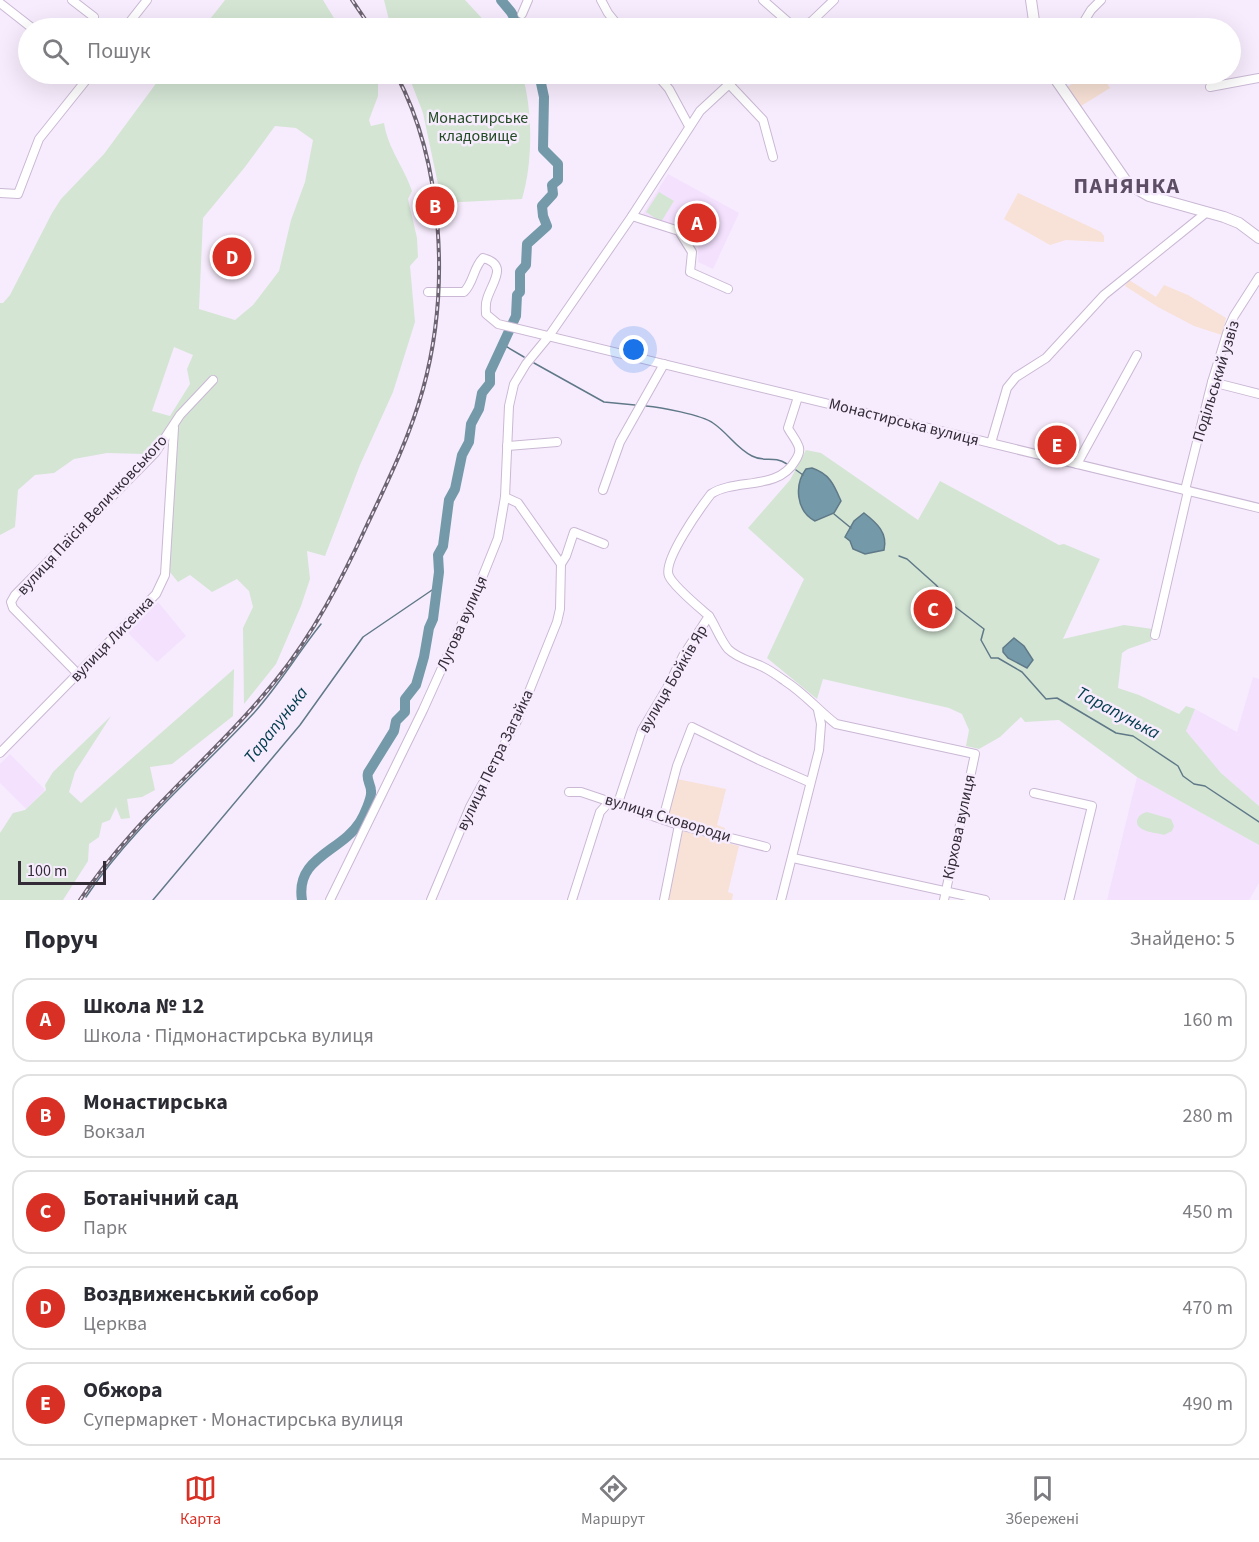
<!DOCTYPE html>
<html lang="uk">
<meta charset="utf-8">
<style>
:root{--surface:#fff;--page:#f7f7f7;--text:#2b2b33;--muted:#7c7c81;--line:#e1e1e2;--accent:#d93025}
body{margin:0;font-family:"Source Sans 3",sans-serif;background:var(--page);color:var(--text)}
.scale{position:absolute;left:18px;bottom:15px;width:88px;box-sizing:border-box;padding-left:6px;border:3px solid #332c37;border-top:0;font-size:16px;line-height:21px;white-space:nowrap;color:#332c37;-webkit-text-stroke:4px #f7ecfd;paint-order:stroke}
.you{position:absolute;left:634px;top:350px;width:21px;height:21px;margin:-15px;border:4px solid #fff;border-radius:50%;background:#1a73e8;box-shadow:0 0 0 9px #1a73e833}
.badge{display:grid;place-items:center;width:39px;height:39px;border-radius:50%;background:var(--accent);color:#fff;font-size:20px;font-weight:700}
.pin{position:absolute;translate:-50% -50%;border:3px solid #fff;box-shadow:0 2px 6px #0006}
.list{margin:0;padding:0;list-style:none}
h2{display:flex;justify-content:space-between;align-items:center;height:78px;margin:0;padding:0 24px;font-size:26px}
h2 small{font-size:20px;font-weight:400;color:var(--muted)}
.list li{display:grid;grid-template-columns:39px 1fr auto;gap:18px;align-items:center;box-sizing:border-box;height:84px;margin:0 12px 12px;padding:0 12px;border:2px solid var(--line);border-radius:18px}
.list b{display:block;font-size:22px;white-space:nowrap}
.list p{margin:0;font-size:20px;white-space:nowrap;color:var(--muted)}
.list em{font-size:20px;font-style:normal;color:var(--muted)}
.icon{flex:none;width:33px;height:33px;fill:none;stroke:currentColor;stroke-width:2;stroke-linecap:round;stroke-linejoin:round}
.map{position:relative;flex:none;width:1259px;height:900px;overflow:hidden}
.search{position:absolute;background:var(--surface);box-shadow:0 6px 24px #0002;left:18px;right:18px;top:18px;height:66px;display:flex;align-items:center;gap:15px;box-sizing:border-box;padding:0 21px;border-radius:33px;color:var(--muted);font-size:22px}
.sheet{height:558px;background:var(--surface)}
nav{display:flex;justify-content:space-around;align-items:center;box-sizing:border-box;height:84px;border-top:2px solid var(--line);background:var(--surface);font-size:16px;color:var(--muted)}
nav a{display:grid;justify-items:center;gap:3px}
nav .on{color:var(--accent)}
.map>svg:first-child{display:block}
</style>
<div class="map">
<svg width="1259" height="900" viewBox="0 0 1259 900">
<rect width="100%" height="100%" fill="#f7ecfd"/>
<!-- industrial -->
<g fill="#f8e1d6">
<path d="M1088 74H1101L1110 88 1081 106 1067 87Z"/>
<path d="M1018 193 1101 232 1104 236V242L1066 240 1050 245 1004 219Z"/>
<path d="M1129 280 1156 297 1164 285 1188 295 1226 318 1222 335 1194 326 1158 307 1125 286Z"/>
<path d="M677 779 726 789 717 825 725 828 724 833 665 816Z"/>
<path d="M683 831 739 846 728 892 733 894 732 900H667Z"/>
</g>
<!-- built -->
<g fill="#f4e1fe">
<path d="M668 174 739 213 713 269 698 262V244L679 229 641 217Z"/>
<path d="M158 602 186 636 157 662 128 633Z"/>
<path d="M1253 677 1259 679V806L1221 773 1186 731 1195 709 1237 732Z"/>
<path d="M10 754 45 790 26 809 0 783V764Z"/>
<path d="M1137 777 1259 845V883L1249 900H1107Z"/>
</g>
<!-- green -->
<g fill="#d4e5d4" fill-rule="evenodd">
<path d="M225 0H323L340 28H203Z"/>
<path d="M384 0H465L491 28H391Z"/>
<path d="M163 74H378V96L369 120 371 126 384 123C388 149 404 167 412 191L408 199 417 238 418 257 410 266 415 322 393 392 360 465 325 556 307 551 310 579 301 606 276 664 244 704 243 628 253 607 249 591 237 579 212 592 190 575 178 582 169 571 178 428 162 434 144 454 107 453 74 459 54 473 35 475 18 490 15 527 0 535V303H3L10 295 52 213 61 199 104 154ZM275 126 296 128 313 140 305 182 291 220 279 271 253 305 235 320 199 309 203 218 245 167ZM174 347 193 355 187 369 190 384 170 416 152 411Z"/>
<path d="M408 74H522C533 110 533 162 522 199L442 203 423 113Z"/>
<path d="M659 192 674 201 661 222 646 212Z"/>
<path d="M806 450 821 453 918 520 940 481 1059 545 1064 544 1100 559 1063 639 1124 625 1153 629 1151 641 1128 649 1122 653 1118 688 1139 695 1179 714 1186 706 1195 709 1186 731 1221 773 1259 806V845L1137 777 1059 720 1025 722 1021 717 1000 737 979 749 966 746 969 730 962 714 949 708 823 679 817 699 767 658 804 579 748 528 790 480Z"/>
<path d="M234 669 233 716 172 764 150 767 155 790 142 797 127 799 130 818 121 819 116 807 110 820 102 823 99 837 89 844 88 861 63 900H0V833L13 813 25 810 46 790 45 785 53 772 111 716 75 772 69 792 81 803Z"/>
<path d="M1147 812 1171 819 1174 826 1172 831 1164 835C1158 833 1150 833 1144 830 1132 825 1137 814 1147 812Z"/>
</g>
<!-- water -->
<g fill="#749aaa" stroke="#607988" stroke-width="1.5">
<path d="M812 468C830 474 834 485 841 501L834 513 815 521C796 511 794 485 806 469Z"/>
<path d="M864 513C877 523 888 533 884 550L865 554 853 549 850 541 845 537 854 521Z"/>
<path d="M1014 638 1024 646 1033 660 1027 668 1008 658 1003 652V648Z"/>
</g>
<g fill="none" stroke-linecap="round" stroke-linejoin="round">
<!-- stream -->
<g stroke="#607988" stroke-width="1.5">
<path d="M502 344 524 357"/>
<path d="M534 363 604 402 635 405"/>
<path d="M646 406C660 407 702 415 713 423 728 433 736 448 752 456 765 463 773 455 787 464"/>
<path d="M796 470 803 475"/>
<path d="M834 514 851 528"/>
<path d="M899 556 907 559 936 585 954 606 984 629 981 640 991 658H998L1022 672 1046 699 1057 698 1116 733 1133 736 1178 766 1183 776 1194 784 1205 786 1259 822"/>
<path d="M86 897C132 828 196 775 252 715 278 687 297 654 321 624"/>
<path d="M153 900 300 725 363 637 438 586"/>
</g>
<!-- river -->
<g stroke="#749aaa" stroke-width="10">
<path d="M501 0 511 12 520 28"/>
<path d="M302 900C295 857 341 852 360 822 364 815 372 798 371 791 371 784 366 780 368 773L394 731 396 721 405 712V699L416 685 424 657 429 628 433 619 439 572 438 555 443 546 449 500 455 489 462 455 469 442 471 424 479 409 482 393 490 383V372L516 316 517 295 520 292V272L526 265 527 244 547 226 543 216 542 206 553 194 552 185 558 180V164L543 149 544 97 539 74"/>
</g>
<!-- minor casing -->
<g stroke="#cab8d4" stroke-width="10">
<g id="minor">
<path d="M72 0 94 17"/>
<path d="M601 0 608 13 620 28"/>
<path d="M763 0 795 28"/>
<path d="M0 3 32 28"/>
<path d="M522 14 528 0"/>
<path d="M125 28 147 0"/>
<path d="M800 28 812 21 834 0"/>
<path d="M1080 28 1091 10 1101 0"/>
<path d="M656 74 669 89 689 126"/>
<path d="M729 84 763 120 773 157"/>
<path d="M1210 87 1259 78"/>
<path d="M0 193 18 194 39 139 91 74"/>
<path d="M632 216 679 231 692 252 690 272 728 289"/>
<path d="M428 292H464C474 282 473 268 483 258 509 265 492 282 487 299 485 304 486 309 486 314L498 324 1259 508"/>
<path d="M1212 382 1259 394"/>
<path d="M991 443 1007 388 1016 377 1046 358 1104 295 1207 212"/>
<path d="M507 446 557 442"/>
<path d="M1077 464 1137 355"/>
<path d="M603 490 620 442 664 364"/>
<path d="M1185 490 1212 382 1229 327 1234 316 1259 277"/>
<path d="M561 564 566 556 574 532 604 544"/>
<path d="M709 616C716 627 720 639 728 649 737 658 750 661 761 666 770 670 778 676 785 681 804 693 818 710 836 724L975 754 944 900"/>
<path d="M1155 635 1188 491"/>
<path d="M78 674 13 608 11 602 15 595 155 453 180 415 213 380"/>
<path d="M0 753 156 594 165 575 174 428"/>
<path d="M569 792H581L679 825 766 847"/>
<path d="M1034 793 1092 806 1069 900"/>
<path d="M618 803 642 730 667 688 683 656 709 616C700 608 674 587 669 576 662 561 701 507 711 494 735 478 778 491 795 461 797 458 800 452 799 448 798 442 791 434 788 428L798 397"/>
<path d="M663 819 677 766 692 727 759 760 809 782"/>
<path d="M793 858 985 900"/>
<path d="M330 900 423 710 478 588 498 538 505 497 509 406 514 384 526 364 549 336 632 216 700 111 740 74"/>
<path d="M431 900 470 807 518 719 557 622 560 609 561 564 518 503 505 497"/>
<path d="M572 900 600 812 610 801"/>
<path d="M664 900 679 825"/>
<path d="M781 900 819 750 821 724 818 710"/>
</g>
</g>
<!-- major casing -->
<g stroke="#cab8d4" stroke-width="12">
<g id="major">
<path d="M1031 0 1035 28"/>
<path d="M1052 74 1128 184 1149 196 1224 217 1239 223 1259 238"/>
</g>
</g>
<!-- minor -->
<use href="#minor" stroke="#fff" stroke-width="8"/>
<!-- major -->
<use href="#major" stroke="#fff" stroke-width="10"/>
<!-- rail casing -->
<g stroke="#6c6470" stroke-width="4">
<g id="rail">
<path d="M352 0 371 28"/>
<path d="M80 900C135 817 214 757 276 680 314 633 342 579 367 525 388 481 410 436 423 389 450 291 444 164 396 74"/>
</g>
</g>
<!-- rail -->
<use href="#rail" stroke="#f7ecfd" stroke-width="1.5" stroke-dasharray="4.5" stroke-linecap="butt"/>
</g>
<g text-anchor="middle" dominant-baseline="central" stroke-width="5" stroke-linejoin="round" paint-order="stroke">
<!-- park labels -->
<g font-size="16" fill="#224a24" stroke="#f7ecfd">
<text x="478" y="118">Монастирське<tspan x="478" dy="18">кладовище</tspan></text>
</g>
<!-- street labels -->
<g font-size="16" fill="#332c37" stroke="#f7ecfd">
<text transform="translate(1216 381) rotate(-73)">Подільський узвіз</text>
<text transform="translate(904 422) rotate(14)">Монастирська вулиця</text>
<text transform="translate(92 515) rotate(-47)">вулиця Паїсія Величковського</text>
<text transform="translate(462 623) rotate(-66)">Лугова вулиця</text>
<text transform="translate(112 639) rotate(-46)">вулиця Лисенка</text>
<text transform="translate(673 679) rotate(-60)">вулиця Бойків Яр</text>
<text transform="translate(495 760) rotate(-64)">вулиця Петра Загайка</text>
<text transform="translate(668 818) rotate(17)">вулиця Сковороди</text>
<text transform="translate(959 827) rotate(-78)">Кірхова вулиця</text>
</g>
<!-- water labels -->
<g font-size="18" font-style="italic" fill="#003c4d" stroke="#f7ecfd">
<text transform="translate(1118 713) rotate(28)">Тарапунька</text>
<text transform="translate(276 725) rotate(-52)">Тарапунька</text>
</g>
<!-- district labels -->
<g font-size="22" font-weight="bold" letter-spacing="1.5" fill="#5d4d65" stroke="#f7ecfd">
<text x="1127" y="186">ПАНЯНКА</text>
</g>
</g>
</svg>
<div class="scale">100 m</div>
<div class="you"></div>
<div class="pin badge" style="left:697px;top:223px">A</div>
<div class="pin badge" style="left:435px;top:206px">B</div>
<div class="pin badge" style="left:933px;top:609px">C</div>
<div class="pin badge" style="left:232px;top:257px">D</div>
<div class="pin badge" style="left:1057px;top:445px">E</div>
<div class="search"><svg class="icon" aria-label="search" viewBox="0 0 24 24"><circle cx="10" cy="10" r="6"/><path d="M15 15l6 6"/></svg>Пошук</div>
</div>
<section class="sheet">
<h2>Поруч<small>Знайдено: 5</small></h2>
<ul class="list">
<li><span class="badge">A</span><div><b>Школа № 12</b><p>Школа · Підмонастирська вулиця</p></div><em>160 m</em></li>
<li><span class="badge">B</span><div><b>Монастирська</b><p>Вокзал</p></div><em>280 m</em></li>
<li><span class="badge">C</span><div><b>Ботанічний сад</b><p>Парк</p></div><em>450 m</em></li>
<li><span class="badge">D</span><div><b>Воздвиженський собор</b><p>Церква</p></div><em>470 m</em></li>
<li><span class="badge">E</span><div><b>Обжора</b><p>Супермаркет · Монастирська вулиця</p></div><em>490 m</em></li>
</ul>
</section>
<nav>
<a class="on"><svg class="icon" aria-label="map" viewBox="0 0 24 24"><path d="M3 6l6-2 6 2 6-2v14l-6 2-6-2-6 2zM9 4v14M15 6v14"/></svg>Карта</a>
<a><svg class="icon" aria-label="directions" viewBox="0 0 24 24"><path d="M12 3l9 9-9 9-9-9zM9 14v-3h6M13 9l2 2-2 2"/></svg>Маршрут</a>
<a><svg class="icon" aria-label="saved" viewBox="0 0 24 24"><path d="M7 4h10v16l-5-4-5 4z"/></svg>Збережені</a>
</nav>
